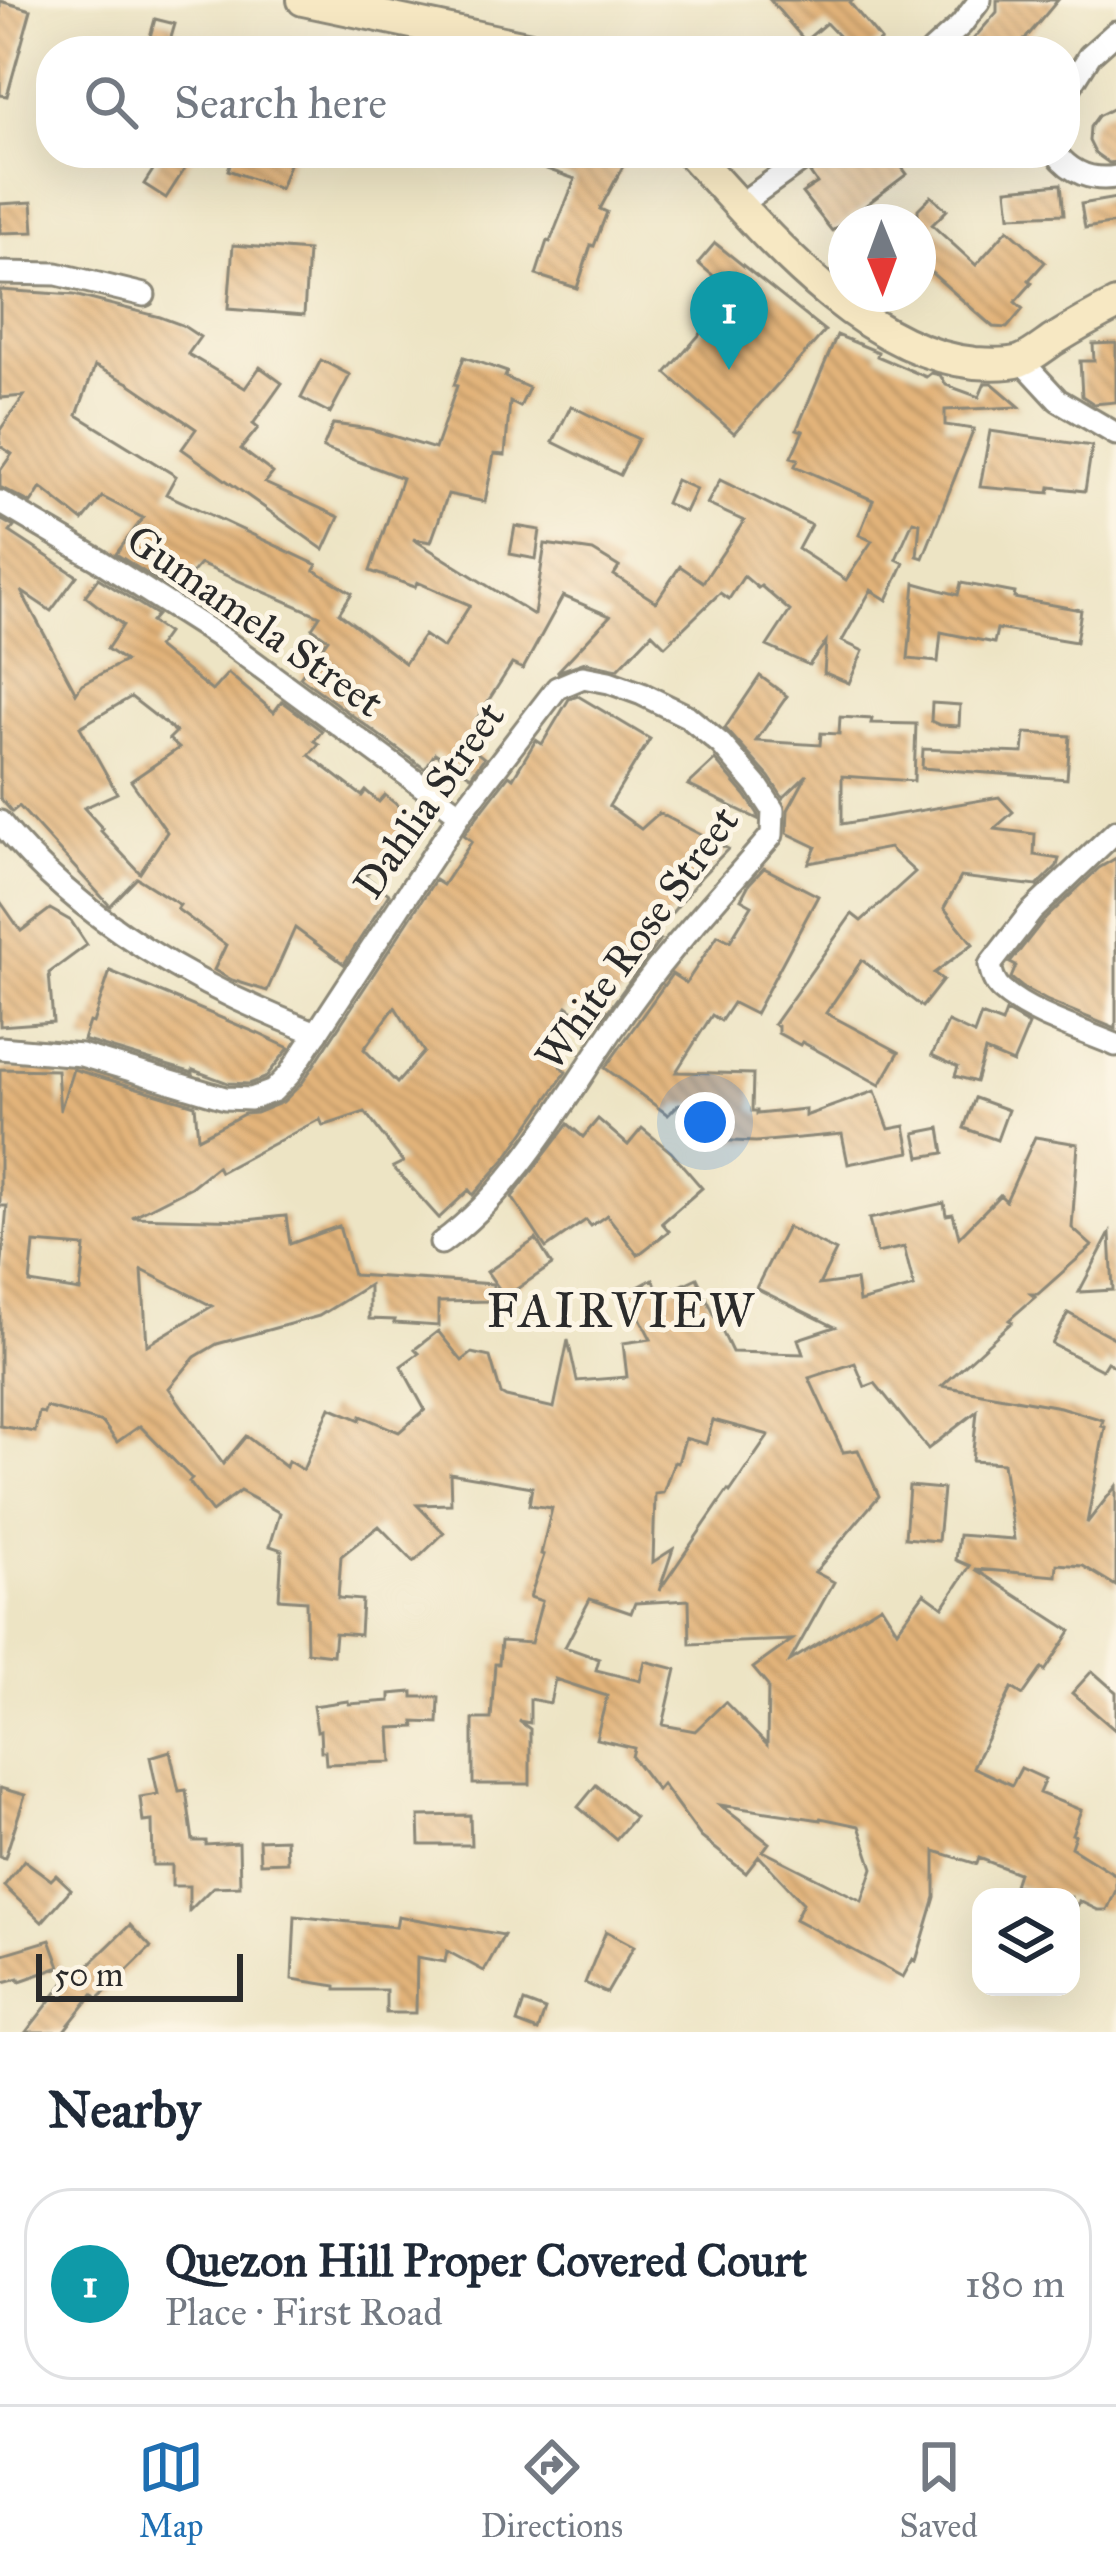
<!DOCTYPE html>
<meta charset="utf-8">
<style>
:root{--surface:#fff;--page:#f2f2f3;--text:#1f2937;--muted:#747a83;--line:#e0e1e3;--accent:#1f6fb2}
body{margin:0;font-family:"IM FELL Great Primer",serif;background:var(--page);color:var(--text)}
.controls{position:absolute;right:36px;bottom:36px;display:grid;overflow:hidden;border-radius:24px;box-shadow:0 12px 48px #0002}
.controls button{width:108px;height:108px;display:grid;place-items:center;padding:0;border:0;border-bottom:3px solid var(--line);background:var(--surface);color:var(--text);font:60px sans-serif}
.compass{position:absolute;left:828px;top:204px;width:108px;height:108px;border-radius:50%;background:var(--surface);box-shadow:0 12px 48px #0002;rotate:179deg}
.scale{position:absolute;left:36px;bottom:30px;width:207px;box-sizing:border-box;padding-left:12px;border:6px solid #2b2b2b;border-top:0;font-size:33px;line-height:42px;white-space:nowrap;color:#2b2b2b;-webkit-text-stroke:9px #fcf5e5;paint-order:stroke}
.you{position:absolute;left:705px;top:1122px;width:42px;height:42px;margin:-30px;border:9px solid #fff;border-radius:50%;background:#1a73e8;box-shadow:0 0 0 18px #1a73e833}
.badge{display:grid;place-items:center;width:78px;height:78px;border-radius:50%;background:var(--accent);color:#fff;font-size:39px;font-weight:700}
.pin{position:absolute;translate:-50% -99px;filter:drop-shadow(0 3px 6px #0008)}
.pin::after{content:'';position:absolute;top:63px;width:42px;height:36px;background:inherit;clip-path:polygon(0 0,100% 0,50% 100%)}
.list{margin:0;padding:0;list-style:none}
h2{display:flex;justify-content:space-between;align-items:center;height:156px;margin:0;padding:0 48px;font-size:51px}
h2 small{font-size:39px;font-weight:400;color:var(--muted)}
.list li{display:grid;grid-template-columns:78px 1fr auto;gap:36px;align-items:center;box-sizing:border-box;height:192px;margin:0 24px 24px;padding:0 24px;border:3px solid var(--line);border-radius:48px}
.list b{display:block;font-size:45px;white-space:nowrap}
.list p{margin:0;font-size:39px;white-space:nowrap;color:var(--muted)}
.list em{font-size:39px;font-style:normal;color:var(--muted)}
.icon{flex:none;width:66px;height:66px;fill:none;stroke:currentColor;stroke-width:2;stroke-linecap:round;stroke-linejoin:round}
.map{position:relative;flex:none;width:1116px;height:2032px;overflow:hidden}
.search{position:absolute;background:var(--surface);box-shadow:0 12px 48px #0002;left:36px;right:36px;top:36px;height:132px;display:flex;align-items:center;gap:30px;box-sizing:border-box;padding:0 42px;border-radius:48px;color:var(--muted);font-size:45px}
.sheet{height:372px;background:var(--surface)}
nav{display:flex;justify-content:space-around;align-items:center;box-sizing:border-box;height:168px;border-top:3px solid var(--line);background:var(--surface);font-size:33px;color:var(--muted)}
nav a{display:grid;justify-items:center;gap:6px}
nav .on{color:var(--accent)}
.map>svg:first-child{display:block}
</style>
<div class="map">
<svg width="1116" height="2032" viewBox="0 0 1116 2032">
<defs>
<pattern id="building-back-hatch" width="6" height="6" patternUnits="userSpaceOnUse" patternTransform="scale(3)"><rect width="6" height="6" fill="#e3b47a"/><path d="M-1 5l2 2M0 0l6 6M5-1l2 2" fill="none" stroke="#b89364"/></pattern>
</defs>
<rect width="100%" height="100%" fill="#fcf5e5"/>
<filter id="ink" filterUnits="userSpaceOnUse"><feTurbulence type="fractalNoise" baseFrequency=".00833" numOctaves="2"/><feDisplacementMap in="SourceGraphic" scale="24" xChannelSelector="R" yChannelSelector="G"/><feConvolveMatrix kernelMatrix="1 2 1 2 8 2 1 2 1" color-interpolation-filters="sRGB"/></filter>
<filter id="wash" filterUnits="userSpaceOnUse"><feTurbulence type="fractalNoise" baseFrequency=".004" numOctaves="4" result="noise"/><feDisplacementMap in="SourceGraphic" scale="48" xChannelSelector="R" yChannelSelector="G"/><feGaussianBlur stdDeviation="2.7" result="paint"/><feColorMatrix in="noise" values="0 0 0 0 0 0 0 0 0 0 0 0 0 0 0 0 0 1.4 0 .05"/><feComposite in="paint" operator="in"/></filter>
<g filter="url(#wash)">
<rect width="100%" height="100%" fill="#ede4c4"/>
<g id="blocks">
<!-- building -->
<g fill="url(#building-back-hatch)" fill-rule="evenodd">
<path d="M770 0H853L850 3 881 40 867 51H853L826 23 805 41Z"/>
<path d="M997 0H1058L1015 51H963L997 12Z"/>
<path d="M0 1 31 10 7 96 0 95Z"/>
<path d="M155 19 175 24 167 51H146Z"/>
<path d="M1116 107V162L1109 163 1095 153 1089 141 1090 127 1098 116Z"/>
<path d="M164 153H195L166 198 144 184Z"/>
<path d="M234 153H293L280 189 228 170Z"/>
<path d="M511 153H630L600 209 607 212 594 246 591 245 577 288 536 275 547 241 550 242 575 179 510 156Z"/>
<path d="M827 153H891L907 174 832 231 802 193 817 183 810 173 822 164Z"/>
<path d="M1061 184 1064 214 1010 216 1007 189Z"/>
<path d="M931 196 947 210 932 225 976 265 1008 229 1045 262 1029 280 1032 283 1015 302 1023 309 1007 328 993 327 918 261V209Z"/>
<path d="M1116 198V223L1085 228 1081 204Z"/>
<path d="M32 202 34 232 0 233V204Z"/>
<path d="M715 243 825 331 734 433 666 373 735 294 698 263Z"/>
<path d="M233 245 308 251 304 315 228 309Z"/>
<path d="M0 290 74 295 160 317 182 325 200 337 188 354 245 388 260 367 282 383 253 424 258 428 241 449 273 473 265 483 339 517 324 550 182 449 196 429 129 383 95 366 77 415 176 476 166 494 317 565 314 570 352 593 339 613 405 663 424 635 443 648 470 605 417 582 415 587 370 571 402 478 323 448 333 424 370 429 435 449 457 386 454 385 464 357 507 372 505 377 529 388 520 407 510 402 505 455 494 454 485 502 448 494 431 542 413 539 534 615 545 544 593 551 619 567 614 575 656 602 680 566 703 582 744 521 707 504 720 480 811 525 798 549 846 580 872 541 859 535 873 500 795 466 798 459 791 457 803 431 797 429 837 335 878 352 877 356 926 377 931 373 940 375 946 385 979 397 985 383H992L1020 407 945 410V425L974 429 923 558 917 556 920 523 913 521 896 559 904 563 887 600 871 590 842 641 863 651 849 683 825 673 824 675 826 642 809 665 767 646 790 611 761 586 758 588 744 576 729 599 720 593 665 646 652 633 618 669 585 662 557 672 610 616 563 596 523 669 512 664 474 723 487 732 475 751 484 758 471 776 435 753 425 769 300 677 328 639 312 628 320 616 200 564 176 592 116 554 143 518 102 497 83 521 41 488 31 503 0 487V471L12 454 0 446V430L24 396 0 398Z"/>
<path d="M1116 343V402L1094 404 1082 396 1080 361H1094L1093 344Z"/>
<path d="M321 360 350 375 330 413 301 398Z"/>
<path d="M571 406 638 439 620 475 553 442Z"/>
<path d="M990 431 1092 446 1085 491 1050 487 1049 493 980 487Z"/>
<path d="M676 480 696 489 685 512 666 503Z"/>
<path d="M0 519 14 527 10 532 77 576 51 611 21 591 76 693 82 684 125 661 107 649 123 625 85 596 98 578 157 615 151 622 167 633 157 647 212 691 228 673 274 712 282 701 322 731 314 741 319 744 309 755 362 796 366 791 379 802 385 795 414 819 365 876 389 894 344 964 295 928 267 991 232 980 214 970 226 945 177 909 180 905 137 878 110 906 19 806 12 812 0 798ZM131 697 176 732 169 739 179 748 131 781 167 832 140 873 101 831 103 829 84 808 117 793 80 727Z"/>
<path d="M515 526 540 530 536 559 510 554Z"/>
<path d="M915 583 958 595 961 583 1015 593 1014 598 1081 610 1076 642 997 629 994 643 941 632 938 662 908 659Z"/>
<path d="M760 676 787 696 756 741 820 745 821 733 839 734 840 717 872 719 871 723 916 724 914 781 842 776V824L999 797 1013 812 994 829 1035 834 1034 855 1059 859 1057 866 1037 886 961 877 944 908 973 944 934 973 943 980 922 1007 862 960 826 1013 899 1052 880 1085 802 1042 800 1045 778 1033V1026L774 1024 852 914 861 921 915 872 889 848 809 863 816 847 787 833 788 810 807 775 783 798 769 777 725 728Z"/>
<path d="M578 696 650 739 609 806 641 829 659 813 728 849 701 877 654 935 660 940 600 1022 585 1012 581 1017 567 1006 542 1046 566 1072 506 1158 476 1192 473 1195 469 1190 439 1218 393 1167 403 1162 365 1112 323 1126 320 1119 220 1172 217 1166 191 1187 132 1217 246 1220 286 1216 290 1244 339 1226 353 1275 493 1284V1301L438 1302V1326L394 1323 395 1320 369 1319V1285L319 1316 217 1344 195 1357 169 1388 223 1464 246 1436 286 1467 288 1461 303 1470 330 1407 360 1420 361 1416 399 1432 425 1410 401 1366 419 1353 415 1349 438 1331 462 1361 472 1353 490 1357 501 1394 506 1397 554 1408 568 1340 577 1381 627 1377 623 1343 651 1339 627 1293 653 1279 661 1295 697 1278 732 1352 803 1354 798 1339 835 1327 756 1288 787 1227 836 1251 819 1285 856 1280 859 1302 914 1287 904 1247 877 1253 869 1219 944 1203 946 1215 953 1214 959 1237 1000 1195 1006 1201 1035 1137 1078 1144 1072 1228 1092 1246 1038 1294H1031L1035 1297 1009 1320 1012 1322 942 1386 1060 1407 1103 1420 1101 1426 1105 1427 1087 1523 1116 1486V1586L1083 1566 1057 1564 1056 1576 975 1569 1071 1631 1045 1671 1042 1668 1023 1695 1012 1688 973 1767 1012 1785 1021 1768 1045 1779 1039 1793 1081 1810 1072 1834 1075 1835 1071 1847 1116 1875V1890L1107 1910H1098L1079 1901 1078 1905 1071 1901V1897H1063L1054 1892 1052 1897H1026L1029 1889 1014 1885 1018 1873 979 1858 977 1864 935 1851V1897L916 1961 913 1959 903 1977 795 1919 803 1903 759 1856 746 1873 701 1837 662 1784 657 1790 632 1757 634 1748 596 1739 607 1696 555 1679 550 1703 530 1699V1723L519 1721 530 1729V1784H473V1719H491L495 1664H499L501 1641 531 1643 542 1601 530 1597 544 1555 541 1554 552 1508 529 1505 532 1487 450 1473 451 1504 417 1505 444 1533 414 1562 379 1526 341 1556 338 1598 362 1600 360 1635 335 1633 333 1655 307 1652 306 1601 279 1599 282 1550 270 1546 280 1513 240 1491 212 1512 189 1482 192 1479 140 1426 117 1442 103 1423 46 1407 44 1413 39 1412 35 1432 0 1426V1284L7 1206H0V1069L57 1070 60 1111 73 1069 195 1105 198 1138 244 1114 256 1113 283 1102 302 1083 435 880 443 885 472 841 464 835 472 823 509 775 513 778 536 740 542 744 569 699ZM395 1007 424 1052 397 1083 364 1049ZM34 1243 85 1247 80 1291 30 1283ZM142 1270 212 1306 147 1345ZM855 1363 865 1387 875 1383 928 1449 977 1411 972 1461 1003 1463 1014 1539 959 1535 956 1560 970 1566 943 1607 924 1593 897 1630 881 1605 790 1661 834 1582 815 1572 879 1496 858 1450 843 1452 809 1378ZM713 1420 769 1435 730 1492 728 1490 659 1591 673 1549 653 1562 655 1494 663 1493 674 1462 678 1463 685 1438 706 1444ZM590 1599 631 1613 635 1603 689 1600 690 1644 792 1640 753 1668 768 1686 767 1745 725 1702 695 1731 663 1725 676 1669 645 1661 640 1681 596 1670 599 1659 565 1647ZM720 1805 821 1820V1818L859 1826 873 1868 862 1901 763 1851 769 1843Z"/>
<path d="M932 703 960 705 959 726 940 725 931 721Z"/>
<path d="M1025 733 1070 736 1067 779 922 768 923 749 1023 753Z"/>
<path d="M715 760 746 796 758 814V819L688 785Z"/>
<path d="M1116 858V1029L1048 1001 1022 987 1011 978 1016 966 1010 963 1042 922 1099 868Z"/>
<path d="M764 868 818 896 755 1014 733 1003 721 1021 712 1015 676 1072 753 1074 752 1111H757V1114L805 1109V1116L875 1091 889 1129 905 1126 910 1152 848 1164 842 1134 756 1142 710 1140V1105L679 1104 668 1115 605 1068 672 974 686 983 718 935 730 941 752 905 741 899 749 884Z"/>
<path d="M0 901 21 931 50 909 71 921 87 945 49 973 53 1022 0 1026Z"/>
<path d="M110 971 257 1033 289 1048 265 1078 249 1084 228 1083 193 1070V1073L83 1040 89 1022 93 1023Z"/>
<path d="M1006 1012 1029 1025 1013 1063 985 1051 976 1082 955 1076 958 1067 932 1055 948 1022 974 1034 981 1015 1002 1023Z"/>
<path d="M975 1098 1008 1110 997 1140 964 1128Z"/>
<path d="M598 1119 628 1145 642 1128 671 1152 702 1188 662 1223 669 1231 638 1255 607 1215 591 1226 586 1220 546 1248 512 1197 568 1124 583 1137Z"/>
<path d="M940 1128 944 1153 920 1157 915 1133Z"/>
<path d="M1110 1233 1113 1290 1079 1292Z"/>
<path d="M536 1239 552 1265 505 1297 487 1272Z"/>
<path d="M1068 1313 1116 1339V1367L1107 1362 1102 1370 1052 1344Z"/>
<path d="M909 1486 943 1489 938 1541 905 1538Z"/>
<path d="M1092 1671 1116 1692V1731L1072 1693Z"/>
<path d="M413 1692V1697H439L438 1723 414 1722 415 1727 390 1728 392 1762 326 1764 325 1751H321L320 1730 317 1731 313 1706 348 1701 349 1704 390 1701V1694Z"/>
<path d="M170 1751 179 1791 186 1790 193 1841H206V1845L239 1843 240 1886 213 1887 189 1911V1886H172V1865H153L152 1821 143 1822 140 1797 158 1794 150 1757Z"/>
<path d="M596 1785 635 1817 616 1839 578 1807Z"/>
<path d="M0 1788 25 1795 5 1858 0 1857Z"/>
<path d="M470 1815 471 1845H420L419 1816Z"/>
<path d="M286 1839 287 1862 260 1863 259 1840Z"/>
<path d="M24 1860 51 1880 56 1875 71 1889 42 1922 4 1886Z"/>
<path d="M295 1916 396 1927 398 1916 504 1935 484 1971 447 1951 445 1962 417 1957 416 2013H386V1990H336V1986L292 1979Z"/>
<path d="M130 1925 151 1947 98 1999 93 1994 63 2032H26L65 1982 67 1986Z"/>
<path d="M606 1931 634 1946 607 1993 585 1983Z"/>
<path d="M50 1940 60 1967 20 1981 19 1978 0 1983V1955Z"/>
<path d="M524 2002 545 2010 538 2031 517 2023Z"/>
</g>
</g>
</g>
<g filter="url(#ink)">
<use href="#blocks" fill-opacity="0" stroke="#8c8878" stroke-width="3"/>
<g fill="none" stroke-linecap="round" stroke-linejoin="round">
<!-- street casing -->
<g stroke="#8c8878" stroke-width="27">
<g id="street">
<path d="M932 51 961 25 980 0"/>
<path d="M1065 95 1090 55 1116 32"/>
<path d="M1056 153C1071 173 1092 181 1116 177"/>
<path d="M739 205 812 153"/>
<path d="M0 273 57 274 144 295"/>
<path d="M1022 361 1058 400 1116 434"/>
<path d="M0 502 97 559 224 640 460 814"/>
<path d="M0 822C79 920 200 989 317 1033"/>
<path d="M1116 831 1031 912 990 965C992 975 994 983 1002 990 1030 1015 1081 1030 1116 1045"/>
<path d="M0 1048 81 1055 225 1098 251 1099 273 1091 289 1075 460 814 557 688 583 677 609 682 642 694 687 716 721 744 758 787 773 810 772 835C720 896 664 954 619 1020 565 1098 519 1185 441 1243"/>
</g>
</g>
<!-- secondary casing -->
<g stroke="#8c8878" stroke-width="36">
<g id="secondary">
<path d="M303 0 545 51"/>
<path d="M691 153C763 231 861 352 975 363 989 364 1006 365 1020 361 1031 357 1042 348 1052 341 1073 328 1094 316 1116 305"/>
</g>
</g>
<!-- street -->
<use href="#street" stroke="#fff" stroke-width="21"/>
<!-- secondary -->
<use href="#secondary" stroke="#f7e8c3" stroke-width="30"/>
</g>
</g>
<g text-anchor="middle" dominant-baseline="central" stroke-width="10" stroke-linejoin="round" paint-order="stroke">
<!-- street labels -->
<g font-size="42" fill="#2b2b2b" stroke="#fcf5e5">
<text transform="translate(255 621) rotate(35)">Gumamela Street</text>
<text transform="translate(429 800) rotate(-55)">Dahlia Street</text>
<text transform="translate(637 938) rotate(-54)">White Rose Street</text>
</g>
<!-- quarter labels -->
<g font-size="48" letter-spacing="3" fill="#2b2b2b" stroke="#fcf5e5">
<text x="622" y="1310">FAIRVIEW</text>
</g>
</g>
</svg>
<div class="controls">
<button><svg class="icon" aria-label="layers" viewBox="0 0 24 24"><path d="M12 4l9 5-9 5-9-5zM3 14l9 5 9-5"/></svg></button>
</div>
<svg class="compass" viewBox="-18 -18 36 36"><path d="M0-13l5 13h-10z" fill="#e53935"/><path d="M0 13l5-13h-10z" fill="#747a83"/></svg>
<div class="scale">50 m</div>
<div class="you"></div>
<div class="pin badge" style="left:729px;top:370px;background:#0f9aa8">1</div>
<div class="search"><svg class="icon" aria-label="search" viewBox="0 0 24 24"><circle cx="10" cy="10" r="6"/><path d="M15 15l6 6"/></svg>Search here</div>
</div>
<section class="sheet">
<h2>Nearby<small></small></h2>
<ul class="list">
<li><span class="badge" style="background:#0f9aa8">1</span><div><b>Quezon Hill Proper Covered Court</b><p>Place · First Road</p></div><em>180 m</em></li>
</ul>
</section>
<nav>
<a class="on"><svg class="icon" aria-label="map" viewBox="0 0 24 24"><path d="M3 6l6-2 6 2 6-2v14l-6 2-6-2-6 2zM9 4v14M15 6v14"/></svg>Map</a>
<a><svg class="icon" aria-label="directions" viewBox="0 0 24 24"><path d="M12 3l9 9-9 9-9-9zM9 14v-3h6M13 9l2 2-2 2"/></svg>Directions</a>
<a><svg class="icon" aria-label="saved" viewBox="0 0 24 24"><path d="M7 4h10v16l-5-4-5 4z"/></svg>Saved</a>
</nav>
